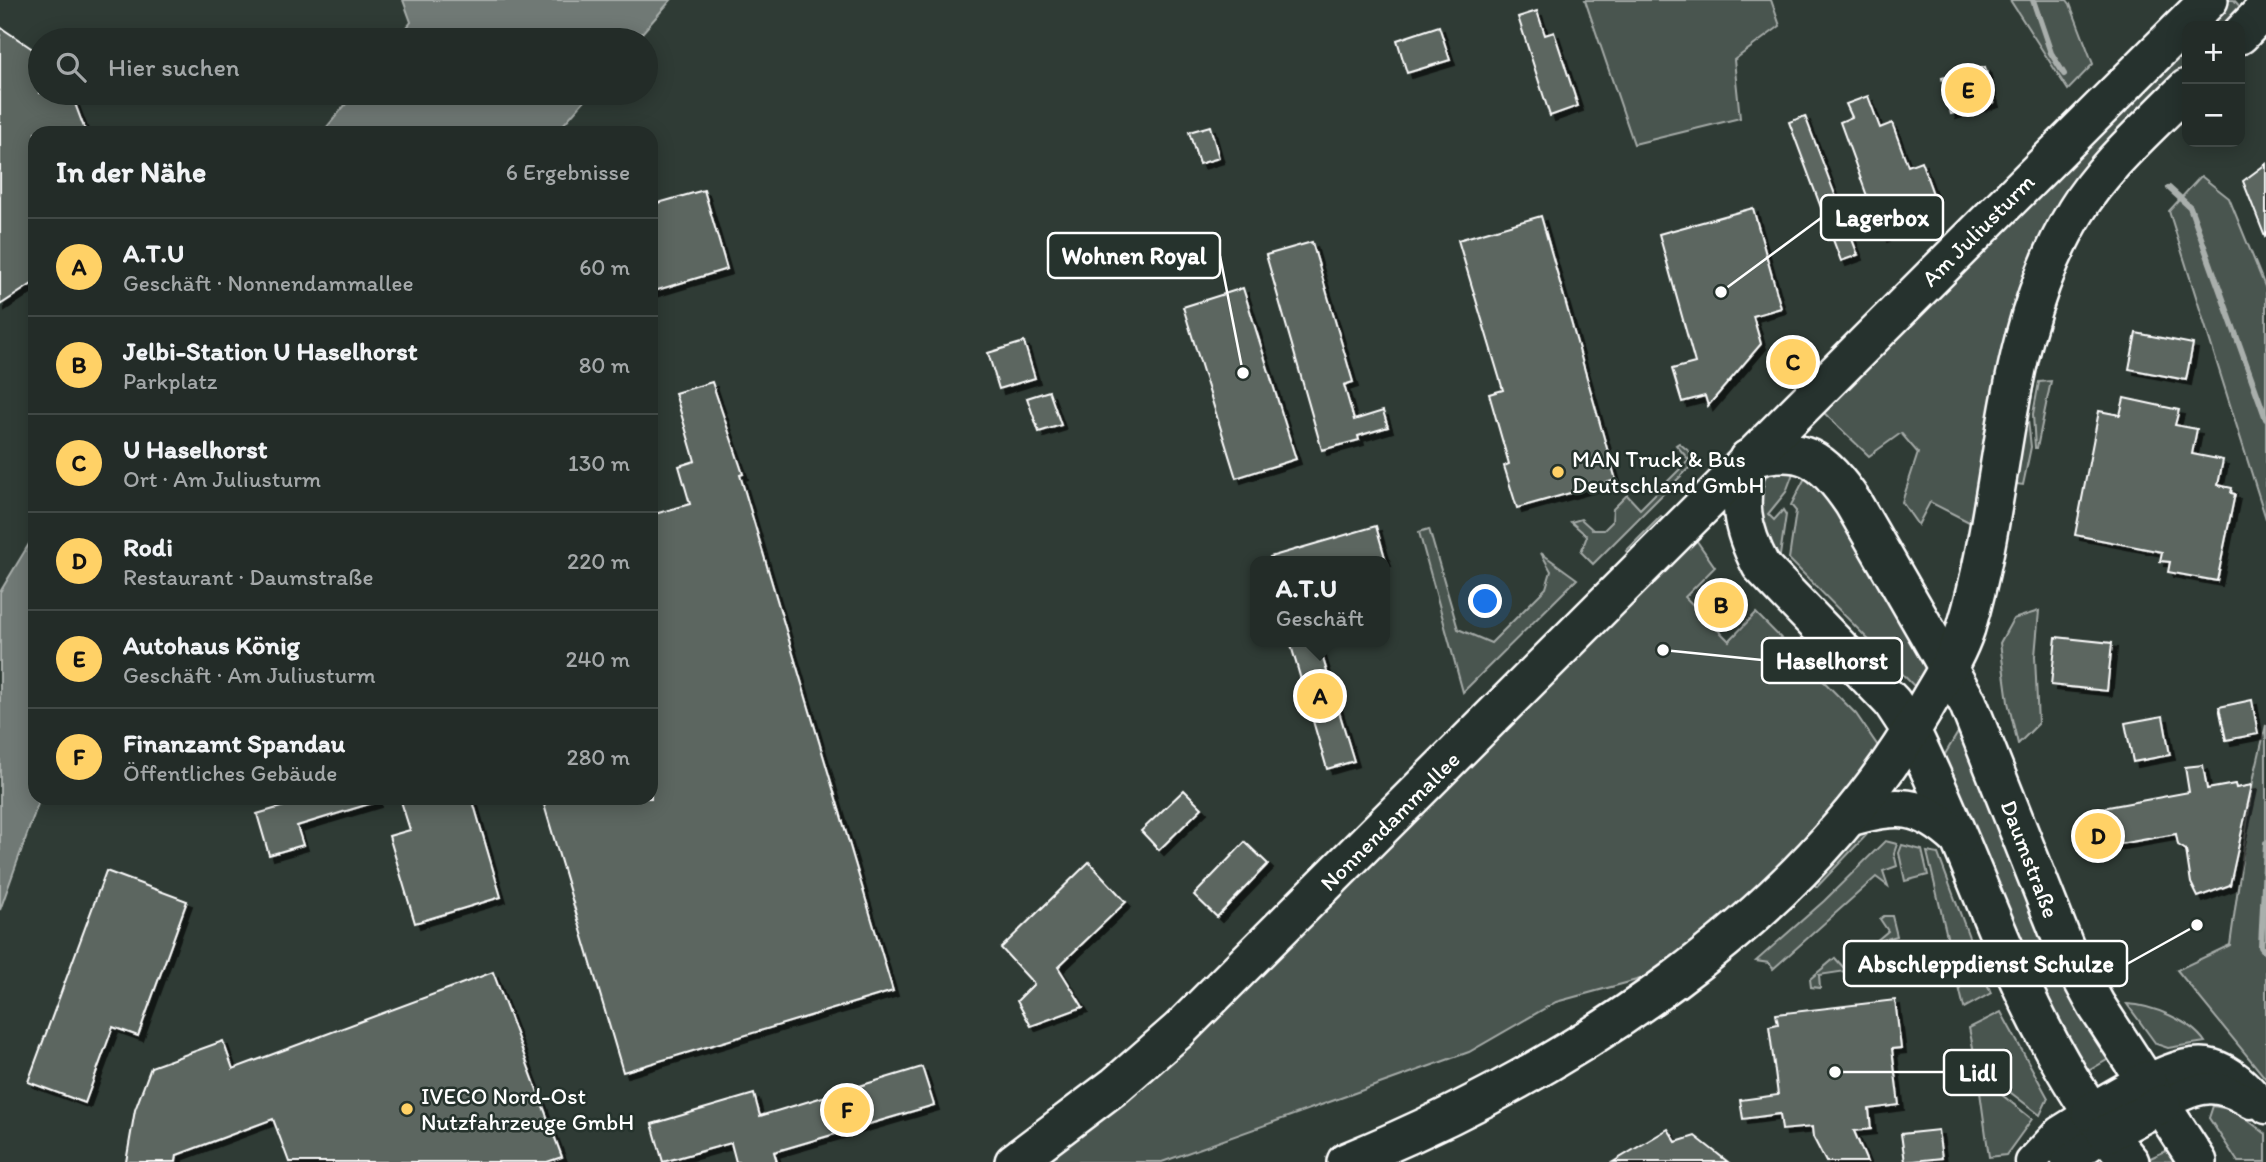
<!DOCTYPE html>
<html lang="de">
<meta charset="utf-8">
<style>
:root{--surface:#232c28;--page:#2f3834;--text:#f1f3f6;--muted:#a3a7a8;--line:#404845;--accent:#ffd166}
body{margin:0;font-family:Itim,sans-serif;background:var(--page);color:var(--text)}
.controls{position:absolute;right:21px;top:21px;display:grid;overflow:hidden;border-radius:14px;box-shadow:0 4px 18px #0003}
.controls button{width:63px;height:63px;display:grid;place-items:center;padding:0;border:0;border-bottom:2px solid var(--line);background:var(--surface);color:var(--text);font:35px sans-serif}
.you{position:absolute;left:1486px;top:602px;width:24px;height:24px;margin:-18px;border:5px solid #fff;border-radius:50%;background:#1a73e8;box-shadow:0 0 0 10px #1a73e833}
.badge{display:grid;place-items:center;width:46px;height:46px;border-radius:50%;background:var(--accent);color:#111;font-size:23px;font-weight:700}
.pin{position:absolute;translate:-50% -50%;border:4px solid #fff;box-shadow:0 2px 7px #0006}
.popup{position:absolute;left:1250px;top:556px;width:140px;height:91px;box-sizing:border-box;display:grid;place-content:center;border-radius:14px;background:var(--surface);filter:drop-shadow(0 2px 5px #0005);font-size:23px;white-space:nowrap;color:var(--muted)}
.popup b{font-size:26px;color:var(--text)}
.popup::after{content:'';position:absolute;left:50%;top:100%;margin-left:-14px;border:14px solid transparent;border-top-color:var(--surface)}
.list{margin:0;padding:0;list-style:none}
h2{display:flex;justify-content:space-between;align-items:center;height:91px;margin:0;padding:0 28px;font-size:30px}
h2 small{font-size:23px;font-weight:400;color:var(--muted)}
.list li{display:grid;grid-template-columns:46px 1fr auto;gap:21px;align-items:center;box-sizing:border-box;height:98px;padding:0 28px;border-top:2px solid var(--line)}
.list b{display:block;font-size:26px;white-space:nowrap}
.list p{margin:0;font-size:23px;white-space:nowrap;color:var(--muted)}
.list em{font-size:23px;font-style:normal;color:var(--muted)}
.icon{flex:none;width:38px;height:38px;fill:none;stroke:currentColor;stroke-width:2;stroke-linecap:round;stroke-linejoin:round}
.map{position:relative;flex:none;width:2266px;height:1162px;overflow:hidden}
.search{position:absolute;background:var(--surface);box-shadow:0 4px 18px #0003;left:28px;top:28px;width:630px;height:77px;display:flex;align-items:center;gap:18px;box-sizing:border-box;padding:0 24px;border-radius:38px;color:var(--muted);font-size:26px}
.panel{position:absolute;background:var(--surface);box-shadow:0 4px 18px #0003;left:28px;top:126px;width:630px;height:679px;border-radius:21px}
.map>svg:first-child{display:block}
</style>
<div class="map">
<svg width="2266" height="1162" viewBox="0 0 2266 1162">
<defs>
<filter id="shadow"><feDropShadow dx="5" dy="5" stdDeviation="0" flood-color="#0009"/></filter>
</defs>
<rect width="100%" height="100%" fill="#2f3b35"/>
<filter id="ink" filterUnits="userSpaceOnUse"><feTurbulence type="fractalNoise" baseFrequency=".0143" numOctaves="2"/><feDisplacementMap in="SourceGraphic" scale="14" xChannelSelector="R" yChannelSelector="G"/><feConvolveMatrix kernelMatrix="1 2 1 2 8 2 1 2 1" color-interpolation-filters="sRGB"/></filter>
<g filter="url(#ink)">
<!-- green -->
<g fill="#4a544f" stroke="#a4aaa7" stroke-width="2">
<path d="M1585 0H1771L1780 26 1734 60 1740 118 1634 144Z"/>
<path d="M2010 0H2067L2070 4 2093 64 2068 90Z"/>
<path d="M2229 0H2234L2244 11 2229 26H2203Z"/>
<path d="M2187 43V68L2096 161 1977 526 1930 502 1918 525 1902 502 1918 453 1901 433 1869 456 1821 410Z"/>
<path d="M2201 176 2229 198 2266 289V519L2169 211Z"/>
<path d="M2051 381 2037 448H2035L2033 414 2039 382Z"/>
<path d="M2029 383H2034L2028 420 2031 447 2023 485 2016 484Z"/>
<path d="M1679 443 1698 459 1593 564 1581 552 1587 536 1571 522 1581 519 1593 530H1604L1612 522 1613 509 1627 495 1640 509 1689 460 1676 445Z"/>
<path d="M1795 468 1786 492 1768 514 1774 520 1783 510 1786 515 1779 562 1759 538V483L1771 472Z"/>
<path d="M1808 472 1814 474 1929 658 1921 693 1789 559 1796 511 1791 505Z"/>
<path d="M1661 516 1666 520 1631 556 1626 551Z"/>
<path d="M1429 529 1458 629 1491 643 1546 588 1551 571 1541 553 1577 579 1463 692 1419 532Z"/>
<path d="M1692 534 1715 567 1685 597 1729 641 1756 613 1856 714 1884 755 1824 828 1666 972 1556 1002 1469 1052 1162 1162H1029Z"/>
<path d="M2039 611 2035 656 2038 724 2018 744 2008 702 2000 643 2013 619Z"/>
<path d="M2266 725V1079L2177 970 2230 945 2253 781Z"/>
<path d="M1962 726 2112 1057 2083 1074 2053 1023 1942 759Z"/>
<path d="M1874 827 1817 887 1812 883 1859 833Z"/>
<path d="M1885 841 1897 844 1894 853 1897 866 1883 871 1888 886 1876 877 1773 969 1769 963 1756 961 1824 901Z"/>
<path d="M1902 845 1922 850 1928 875 1905 881 1899 853Z"/>
<path d="M1927 852 1938 854 1979 964 1975 966 1980 978 1984 976 1991 993 1964 1008Z"/>
<path d="M1884 916H1892L1897 936 1883 940 1887 958 1866 962V968L1819 975 1820 988 1811 987 1810 979 1835 958 1844 968 1888 931 1880 919Z"/>
<path d="M2127 1004C2152 1005 2191 1021 2205 1042L2168 1048 2156 1044Z"/>
<path d="M2001 1012 2048 1098 2040 1115 1977 1067 1969 1028Z"/>
<path d="M1982 1079 2032 1119 2006 1155 1989 1157 1979 1085Z"/>
<path d="M2213 1106 2234 1110 2266 1134V1162H2238L2209 1118Z"/>
<path d="M2176 1146 2187 1162 2144 1161Z"/>
</g>
<!-- water -->
<g fill="#707975" stroke="#a9afac" stroke-width="2">
<path d="M403 0H671L636 40H397L411 22Z"/>
<path d="M355 93H591L556 133H322Z"/>
<path d="M35 534V798H40L0 910V592Z"/>
</g>
<g fill="none" stroke-linecap="round" stroke-linejoin="round">
<!-- stream -->
<g stroke="#a9afac" stroke-width="6">
<path d="M2033 0 2051 53 2064 74"/>
<path d="M2169 188 2190 207 2266 419"/>
<path d="M2266 843 2261 947 2266 953"/>
</g>
</g>
<!-- building -->
<g fill="#5b6661" stroke="#fff" stroke-width="2" filter="url(#shadow)">
<path d="M1537 11 1545 35 1554 32 1578 106 1550 116 1518 17Z"/>
<path d="M1439 26 1450 60 1407 73 1397 40Z"/>
<path d="M0 27 40 54V93H71L86 133H35V282L0 305Z"/>
<path d="M1985 67 1994 102 1951 114 1942 78Z"/>
<path d="M1868 96 1880 128 1892 123 1908 166 1921 161 1933 194 1890 210 1898 231 1882 237 1840 122 1852 117 1846 104Z"/>
<path d="M1805 116 1858 255 1841 261 1789 122Z"/>
<path d="M1210 126 1219 158 1199 164 1189 132Z"/>
<path d="M2266 164V236L2265 237 2243 181Z"/>
<path d="M704 190 727 269 651 292V205Z"/>
<path d="M1753 208 1781 308 1753 316 1761 344 1708 406 1705 396 1682 402 1672 369 1695 363 1659 234Z"/>
<path d="M1541 216 1616 480 1517 508 1504 466 1509 464 1489 394 1503 390 1458 240Z"/>
<path d="M1312 242 1353 382 1344 385 1354 420 1383 411 1388 427 1358 436 1359 440 1322 450 1266 255Z"/>
<path d="M1243 288 1296 459 1236 478 1183 307Z"/>
<path d="M2136 333 2193 344 2186 380 2129 369Z"/>
<path d="M1024 342 1035 378 999 389 988 353Z"/>
<path d="M712 382 743 474 740 475 893 991 623 1072 542 798H651V515L690 504 679 466 695 461 675 393Z"/>
<path d="M1049 391 1061 425 1039 432 1027 398Z"/>
<path d="M2124 398 2179 410 2175 425 2197 429 2192 454 2223 460 2218 485 2232 488 2231 493 2235 494 2217 581 2168 572 2170 562 2160 561 2162 552 2075 535 2099 411 2120 415Z"/>
<path d="M1376 526 1386 561H1271L1270 557Z"/>
<path d="M2056 637 2112 643 2107 691 2051 685Z"/>
<path d="M1290 642H1318L1354 761 1327 769Z"/>
<path d="M2252 700 2258 734 2226 740 2219 707Z"/>
<path d="M2163 716 2170 755 2133 762 2125 723Z"/>
<path d="M2203 765 2207 789 2235 784 2236 788 2252 785 2230 885 2198 897 2191 883 2186 850 2178 845 2176 834 2086 850 2082 831 2100 828 2097 809 2189 792 2185 767Z"/>
<path d="M1184 790 1202 808 1159 850 1141 831Z"/>
<path d="M289 798H376V802L297 826 303 845 269 855 257 814 291 804Z"/>
<path d="M400 798H472L501 897 415 923 389 836 410 830Z"/>
<path d="M1245 842 1268 864 1217 917 1194 895Z"/>
<path d="M1089 862 1126 902 1058 967 1083 1007 1031 1026 1017 1001 1034 984 1001 948Z"/>
<path d="M106 871 187 901 138 1036 113 1027 85 1103 28 1082Z"/>
<path d="M493 972 562 1157 547 1162H289L273 1119 177 1155 176 1162H126L135 1110 151 1067 223 1041 233 1069Z"/>
<path d="M1895 1000 1901 1048 1892 1049 1899 1105 1869 1109 1871 1129 1854 1131 1867 1162H1826L1813 1137 1812 1127 1782 1130 1780 1114 1743 1119 1740 1100 1778 1095 1769 1026 1778 1024 1776 1014Z"/>
<path d="M922 1067 934 1105 774 1152 777 1162H736L731 1143 663 1162 652 1124 754 1094 760 1116Z"/>
<path d="M1668 1129 1676 1142 1695 1136 1728 1162H1613Z"/>
<path d="M1938 1130 1942 1158 1905 1162 1901 1134Z"/>
</g>
<g fill="none" stroke-linecap="round" stroke-linejoin="round">
<!-- minor casing -->
<g stroke="#fff" stroke-width="35">
<g id="minor">
<path d="M2147 1080C2206 1051 2225 1060 2266 1108"/>
<path d="M2162 1104C2200 1087 2213 1080 2251 1103"/>
<path d="M2031 1162 2059 1132 2091 1112"/>
<path d="M2067 1162 2106 1134"/>
</g>
</g>
<!-- major casing -->
<g stroke="#fff" stroke-width="42">
<g id="major">
<path d="M2240 35 2266 8"/>
<path d="M1748 459C1801 443 1823 458 1853 503L1968 703 2066 950 2096 1005 2198 1162"/>
<path d="M1748 459C1738 502 1740 526 1761 566L1892 702 1911 731C1984 877 2021 1035 2130 1162"/>
<path d="M1849 817C1898 804 1919 802 1958 838"/>
<path d="M2091 1112 2147 1080"/>
<path d="M2106 1134 2162 1104"/>
<path d="M1014 1162 1116 1085 1179 1030 2209 0"/>
<path d="M1346 1162C1566 1072 1802 921 1923 711 1938 684 1956 658 1966 628 2008 490 1999 337 2076 211 2104 165 2150 126 2187 88"/>
</g>
</g>
<!-- minor -->
<use href="#minor" stroke="#26332d" stroke-width="30"/>
<!-- major -->
<use href="#major" stroke="#26332d" stroke-width="37"/>
</g>
</g>
<!-- markers -->
<g fill="#ffd166" stroke="#26332d" stroke-width="2.5">
<circle cx="1558" cy="472" r="7"/>
<circle cx="407" cy="1109" r="7"/>
</g>
<g text-anchor="middle" dominant-baseline="central" stroke-width="5" stroke-linejoin="round" paint-order="stroke">
<!-- street labels -->
<g font-size="23" fill="#fff" stroke="#26332d">
<text transform="translate(1978 230) rotate(-45)">Am Juliusturm</text>
<text transform="translate(1390 821) rotate(-45)">Nonnendammallee</text>
<text transform="translate(2030 859) rotate(69)">Daumstraße</text>
</g>
<!-- poi labels -->
<g font-size="23" fill="#fff" stroke="#26332d" text-anchor="start">
<text x="1572" y="459">MAN Truck &amp; Bus<tspan x="1572" dy="26">Deutschland GmbH</tspan></text>
<text x="421" y="1096">IVECO Nord-Ost<tspan x="421" dy="26">Nutzfahrzeuge GmbH</tspan></text>
</g>
</g>
<!-- callouts -->
<path fill="none" stroke="#fff" stroke-width="2.5" d="M1721 292L1821 218M1243 373L1220 256M1663 650L1762 660M2197 925L2127 964M1835 1072L1944 1072"/>
<g fill="#fff" stroke="#26332d" stroke-width="2.5">
<circle cx="1721" cy="292" r="7"/>
<circle cx="1243" cy="373" r="7"/>
<circle cx="1663" cy="650" r="7"/>
<circle cx="2197" cy="925" r="7"/>
<circle cx="1835" cy="1072" r="7"/>
</g>
<g fill="#26332d" stroke="#fff" stroke-width="2.5">
<rect x="1821" y="195" width="122" height="45" rx="7"/>
<rect x="1048" y="233" width="172" height="45" rx="7"/>
<rect x="1762" y="638" width="140" height="45" rx="7"/>
<rect x="1844" y="941" width="283" height="45" rx="7"/>
<rect x="1944" y="1050" width="67" height="45" rx="7"/>
</g>
<g font-size="24" text-anchor="middle" font-weight="bold" fill="#fff">
<text x="1882" y="226">Lagerbox</text>
<text x="1134" y="264">Wohnen Royal</text>
<text x="1832" y="669">Haselhorst</text>
<text x="1986" y="972">Abschleppdienst Schulze</text>
<text x="1978" y="1081">Lidl</text>
</g>
</svg>
<div class="controls">
<button>+</button>
<button>−</button>
</div>
<div class="you"></div>
<div class="pin badge" style="left:1320px;top:696px">A</div>
<div class="popup"><b>A.T.U</b>Geschäft</div>
<div class="pin badge" style="left:1721px;top:605px">B</div>
<div class="pin badge" style="left:1793px;top:362px">C</div>
<div class="pin badge" style="left:2098px;top:836px">D</div>
<div class="pin badge" style="left:1968px;top:90px">E</div>
<div class="pin badge" style="left:847px;top:1110px">F</div>
<div class="search"><svg class="icon" aria-label="search" viewBox="0 0 24 24"><circle cx="10" cy="10" r="6"/><path d="M15 15l6 6"/></svg>Hier suchen</div>
<section class="panel">
<h2>In der Nähe<small>6 Ergebnisse</small></h2>
<ul class="list">
<li><span class="badge">A</span><div><b>A.T.U</b><p>Geschäft · Nonnendammallee</p></div><em>60 m</em></li>
<li><span class="badge">B</span><div><b>Jelbi-Station U Haselhorst</b><p>Parkplatz</p></div><em>80 m</em></li>
<li><span class="badge">C</span><div><b>U Haselhorst</b><p>Ort · Am Juliusturm</p></div><em>130 m</em></li>
<li><span class="badge">D</span><div><b>Rodi</b><p>Restaurant · Daumstraße</p></div><em>220 m</em></li>
<li><span class="badge">E</span><div><b>Autohaus König</b><p>Geschäft · Am Juliusturm</p></div><em>240 m</em></li>
<li><span class="badge">F</span><div><b>Finanzamt Spandau</b><p>Öffentliches Gebäude</p></div><em>280 m</em></li>
</ul>
</section>
</div>
